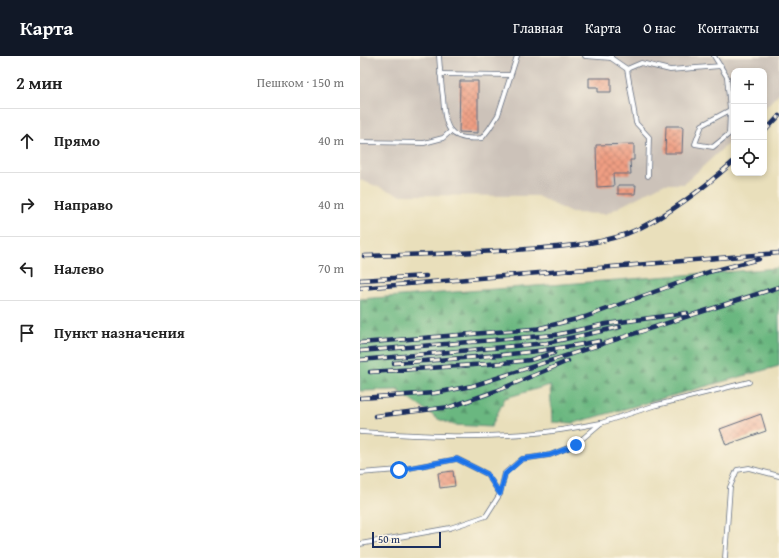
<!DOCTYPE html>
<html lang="ru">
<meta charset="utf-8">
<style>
:root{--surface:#fff;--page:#f6f6f6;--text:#222;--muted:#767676;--line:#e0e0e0;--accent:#111827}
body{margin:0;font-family:"Gentium Book Plus",serif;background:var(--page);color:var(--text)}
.controls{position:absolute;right:12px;top:12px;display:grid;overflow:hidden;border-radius:8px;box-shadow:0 2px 6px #0003}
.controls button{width:36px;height:36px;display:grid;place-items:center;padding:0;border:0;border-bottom:1px solid var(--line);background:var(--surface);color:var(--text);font:20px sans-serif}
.scale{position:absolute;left:12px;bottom:10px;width:69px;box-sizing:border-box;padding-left:4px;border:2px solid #1b2f5e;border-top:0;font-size:11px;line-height:14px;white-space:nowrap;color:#1b2f5e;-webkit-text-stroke:3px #fcf5e5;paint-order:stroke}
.stop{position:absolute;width:12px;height:12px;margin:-9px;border:3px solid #1a73e8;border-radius:50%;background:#fff}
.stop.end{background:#1a73e8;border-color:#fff;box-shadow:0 1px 4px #0008}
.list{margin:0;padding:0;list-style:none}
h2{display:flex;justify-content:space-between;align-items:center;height:52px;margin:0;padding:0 16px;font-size:17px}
h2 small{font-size:13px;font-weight:400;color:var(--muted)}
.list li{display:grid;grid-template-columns:26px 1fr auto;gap:12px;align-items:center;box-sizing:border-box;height:64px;padding:0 16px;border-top:1px solid var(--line)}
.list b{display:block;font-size:15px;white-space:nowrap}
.list em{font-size:13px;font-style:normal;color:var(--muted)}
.icon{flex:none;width:22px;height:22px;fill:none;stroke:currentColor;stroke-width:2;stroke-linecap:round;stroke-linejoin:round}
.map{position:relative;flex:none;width:419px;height:502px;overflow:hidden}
header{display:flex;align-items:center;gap:24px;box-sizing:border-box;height:56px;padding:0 20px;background:var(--accent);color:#fff}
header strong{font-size:19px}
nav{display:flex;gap:22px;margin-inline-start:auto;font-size:14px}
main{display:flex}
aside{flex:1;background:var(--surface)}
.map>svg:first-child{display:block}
</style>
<header>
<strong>Карта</strong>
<nav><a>Главная</a><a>Карта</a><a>О нас</a><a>Контакты</a></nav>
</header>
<main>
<aside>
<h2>2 мин<small>Пешком · 150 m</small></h2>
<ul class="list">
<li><svg class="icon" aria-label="ahead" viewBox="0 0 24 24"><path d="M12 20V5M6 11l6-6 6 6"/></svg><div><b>Прямо</b></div><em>40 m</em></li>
<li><svg class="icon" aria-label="right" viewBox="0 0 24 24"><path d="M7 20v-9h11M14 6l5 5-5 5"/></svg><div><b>Направо</b></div><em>40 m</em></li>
<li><svg class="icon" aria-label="left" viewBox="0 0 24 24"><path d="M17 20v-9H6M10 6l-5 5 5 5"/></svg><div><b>Налево</b></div><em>70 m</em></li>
<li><svg class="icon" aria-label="arrive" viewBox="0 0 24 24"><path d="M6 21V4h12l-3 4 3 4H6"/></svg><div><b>Пункт назначения</b></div></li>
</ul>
</aside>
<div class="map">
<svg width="419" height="502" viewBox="0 0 419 502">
<defs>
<pattern id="forest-firs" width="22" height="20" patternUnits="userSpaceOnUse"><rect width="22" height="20" fill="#6ab780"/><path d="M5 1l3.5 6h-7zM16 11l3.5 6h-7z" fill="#56956c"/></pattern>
<pattern id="building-cross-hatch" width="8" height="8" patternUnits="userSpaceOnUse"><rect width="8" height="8" fill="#ef9e82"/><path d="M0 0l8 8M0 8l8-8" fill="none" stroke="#c1816e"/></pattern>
</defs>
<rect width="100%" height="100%" fill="#fcf5e5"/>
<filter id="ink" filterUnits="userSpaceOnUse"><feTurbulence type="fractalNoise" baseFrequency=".025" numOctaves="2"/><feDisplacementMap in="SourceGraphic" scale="8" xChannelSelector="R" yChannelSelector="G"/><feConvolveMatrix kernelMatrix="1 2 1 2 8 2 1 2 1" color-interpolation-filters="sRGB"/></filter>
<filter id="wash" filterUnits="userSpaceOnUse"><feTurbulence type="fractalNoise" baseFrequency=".012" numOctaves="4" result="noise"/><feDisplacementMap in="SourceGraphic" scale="16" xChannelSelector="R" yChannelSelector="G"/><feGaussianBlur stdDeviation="0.9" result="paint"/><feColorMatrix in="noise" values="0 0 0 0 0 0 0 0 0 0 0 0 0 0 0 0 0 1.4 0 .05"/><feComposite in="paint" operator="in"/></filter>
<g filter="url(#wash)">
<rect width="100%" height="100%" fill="#e9dfbb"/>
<!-- industrial -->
<path fill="#ccc2b9" d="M0 0H419V37L404 53V15H374V82L324 128H303L246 158 211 157 177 140 40 139 0 124Z"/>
<!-- forest -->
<path fill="url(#forest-firs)" stroke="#42736f" d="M419 212V310L214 367 192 366 190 329 145 342 131 371 94 369 78 363 37 334 0 335V243Z"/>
<g id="blocks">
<!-- building -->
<g fill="url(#building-cross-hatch)">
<path d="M229 22H251V36H238V31H229Z"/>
<path d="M100 25H118V77L99 76Z"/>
<path d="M306 70H323L322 97H305Z"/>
<path d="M274 88V104H270L271 118H253L254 130 237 131 236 89Z"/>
<path d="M258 129H276L275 138H258Z"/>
<path d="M401 358 406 375 366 389 360 373Z"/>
<path d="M93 415 95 430 80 432 78 417Z"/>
</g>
</g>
</g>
<g filter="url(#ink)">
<use href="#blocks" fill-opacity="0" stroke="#636d7f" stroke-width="1"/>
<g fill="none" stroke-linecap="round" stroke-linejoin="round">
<!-- service casing -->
<g stroke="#636d7f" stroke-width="5.5">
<g id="service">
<path d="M79 0C80 14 81 27 83 41 85 70 87 86 122 82L129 73 138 59 157 0"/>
<path d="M225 0 251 2"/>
<path d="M251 0V2L267 13 276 67 289 81 288 120"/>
<path d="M354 0 367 21 370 54 369 78 353 91 335 88 342 69 370 54"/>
<path d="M267 13 281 7 310 14 361 10"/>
<path d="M80 18 150 19"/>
<path d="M0 86 64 87 83 82 91 75"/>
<path d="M0 376C62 380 125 383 186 376 205 374 223 370 241 367"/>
<path d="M0 417 39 414 97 403 127 418 140 438 126 460 90 472 0 488"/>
<path d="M140 438 145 417 162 403 190 399 215 389 241 367 293 350 389 326"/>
<path d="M365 502 370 431 377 414 389 412 419 420"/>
</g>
</g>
<!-- service -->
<use href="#service" stroke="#fff" stroke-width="4"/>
<!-- rail casing -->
<g stroke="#1b2f5e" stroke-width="4.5">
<g id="rail">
<path d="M404 76 419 60"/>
<path d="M4 200C54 199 105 197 155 194 193 191 243 190 278 173 313 156 345 131 374 105"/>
<path d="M0 224 66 220"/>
<path d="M0 232 419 197"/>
<path d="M180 272 225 261 349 216 399 203"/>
<path d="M0 287 185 272"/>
<path d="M0 295 195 279 246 268 327 257"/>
<path d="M0 304 187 287 260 271"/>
<path d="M34 307C102 302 171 299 239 285"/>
<path d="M10 316 143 307 170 304 194 297"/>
<path d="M0 342 75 337 112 330 419 231"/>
<path d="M15 360 90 351 136 335 208 305"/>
</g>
</g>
<!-- rail -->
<use href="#rail" stroke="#fcf5e5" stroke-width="3" stroke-dasharray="9" stroke-linecap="butt"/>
</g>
</g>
<g fill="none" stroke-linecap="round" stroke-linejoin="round" filter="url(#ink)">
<!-- route -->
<path stroke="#1a73e8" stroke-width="5" d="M39 414 97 403 127 418 140 438 145 418 162 403 190 399 216 389"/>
</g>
</svg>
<div class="controls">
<button>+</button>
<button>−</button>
<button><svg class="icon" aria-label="locate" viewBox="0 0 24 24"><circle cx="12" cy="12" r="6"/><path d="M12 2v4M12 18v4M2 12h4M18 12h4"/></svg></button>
</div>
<div class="scale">50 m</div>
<div class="stop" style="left:39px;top:414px"></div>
<div class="stop end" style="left:216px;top:389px"></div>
</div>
</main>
